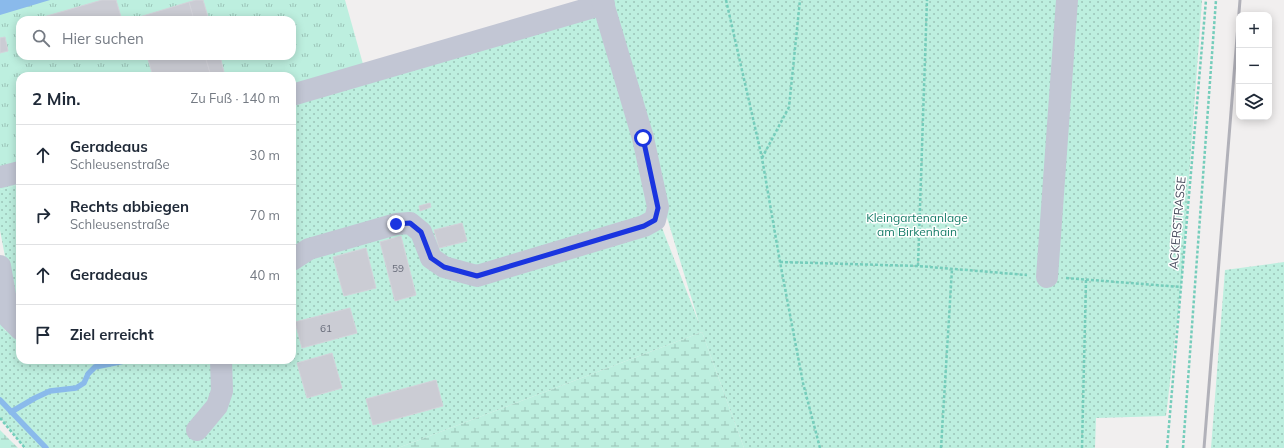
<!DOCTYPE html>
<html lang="de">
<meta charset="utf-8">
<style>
:root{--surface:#fff;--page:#f6f6f7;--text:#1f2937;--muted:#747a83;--line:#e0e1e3}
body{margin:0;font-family:Mulish,sans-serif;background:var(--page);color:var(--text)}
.controls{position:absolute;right:12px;top:12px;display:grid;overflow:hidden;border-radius:8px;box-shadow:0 2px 10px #0003}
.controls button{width:36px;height:36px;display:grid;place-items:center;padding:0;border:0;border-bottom:1px solid var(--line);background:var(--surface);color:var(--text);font:20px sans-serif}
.stop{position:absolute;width:12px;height:12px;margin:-9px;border:3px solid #1a35e0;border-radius:50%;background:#fff}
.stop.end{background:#1a35e0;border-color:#fff;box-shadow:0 1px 4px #0008}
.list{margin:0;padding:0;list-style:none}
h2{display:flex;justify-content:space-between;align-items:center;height:52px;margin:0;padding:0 16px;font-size:17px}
h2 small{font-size:13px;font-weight:400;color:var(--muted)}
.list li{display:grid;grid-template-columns:26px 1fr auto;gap:12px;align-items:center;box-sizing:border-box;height:60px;padding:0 16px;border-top:1px solid var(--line)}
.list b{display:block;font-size:15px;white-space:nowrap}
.list p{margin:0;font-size:13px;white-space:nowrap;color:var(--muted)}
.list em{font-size:13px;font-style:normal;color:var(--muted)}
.icon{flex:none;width:22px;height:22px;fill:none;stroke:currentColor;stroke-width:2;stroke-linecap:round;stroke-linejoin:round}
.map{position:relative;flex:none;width:1284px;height:448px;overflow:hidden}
.search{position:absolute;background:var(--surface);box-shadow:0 2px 10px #0003;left:16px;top:16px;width:280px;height:44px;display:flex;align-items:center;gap:10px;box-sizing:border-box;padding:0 14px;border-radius:12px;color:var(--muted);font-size:15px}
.panel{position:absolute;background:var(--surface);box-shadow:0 2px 10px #0003;left:16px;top:72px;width:280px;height:292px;border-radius:12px}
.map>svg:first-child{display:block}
</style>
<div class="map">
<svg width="1284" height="448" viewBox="0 0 1284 448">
<defs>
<pattern id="grass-dots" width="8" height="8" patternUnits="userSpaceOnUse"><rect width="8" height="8" fill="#bdefdf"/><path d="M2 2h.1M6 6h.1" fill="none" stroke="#9bc4b8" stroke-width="1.8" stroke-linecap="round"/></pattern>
<pattern id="wetland-marsh" width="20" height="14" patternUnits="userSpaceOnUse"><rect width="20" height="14" fill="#bdefdf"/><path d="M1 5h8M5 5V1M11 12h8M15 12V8" fill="none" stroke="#9bc4b8"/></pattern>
<pattern id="park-tufts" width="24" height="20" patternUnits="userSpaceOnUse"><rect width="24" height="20" fill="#bdefdf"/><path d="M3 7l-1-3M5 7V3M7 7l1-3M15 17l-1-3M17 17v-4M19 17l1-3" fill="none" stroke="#9bc4b8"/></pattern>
</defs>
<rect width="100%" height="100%" fill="#f1efef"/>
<!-- grass -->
<g fill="url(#grass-dots)" fill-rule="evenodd">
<path d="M602 0H1202L1181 287 1166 416 1096 418 1095 448H744L702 332 398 448H25L0 418V300L5 331 17 320 0 230V190L20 184V360H292V101ZM644 142 699 323 652 202Z"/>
<path d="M1284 262V448H1211L1225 270Z"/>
</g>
<!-- wetland -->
<g fill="url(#wetland-marsh)">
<path d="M702 332 744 448H398Z"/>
<path d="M0 430 18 448H0Z"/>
</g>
<!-- park -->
<path fill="url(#park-tufts)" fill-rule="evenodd" d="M0 0H345L363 64 292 101V76H20V184L0 190ZM20 20H292V56H20Z"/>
<!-- water -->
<path fill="#8abaeb" d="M0 0H50L0 15Z"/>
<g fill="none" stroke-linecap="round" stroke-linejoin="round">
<!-- stream -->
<g stroke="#8abaeb" stroke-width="5.5">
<path d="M0 400 46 448"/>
<path d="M11 412 35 398 50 391 76 388 84 383 88 374 95 367 129 360"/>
</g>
</g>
<!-- building -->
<g fill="#cbccd4" stroke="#d3d3da">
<path d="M102 0H116L122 20H33Z"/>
<path d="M196 0H203L209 20H194L189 2Z"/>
<path d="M189 2 194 20H136V18Z"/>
<path d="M5 37 8 51 0 53V38Z"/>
<path d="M147 56H205L211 76H153Z"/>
<path d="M205 56H220L225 76H211Z"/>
<path d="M430 203 431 207 420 211 419 206Z"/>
<path d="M462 223 467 241 439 248 434 230Z"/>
<path d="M401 236 416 295 395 301 380 242Z"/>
<path d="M366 248 376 288 344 296 333 257Z"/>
<path d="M350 308 357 333 302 348 295 322Z"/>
<path d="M332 353 342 388 307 398 297 363Z"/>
<path d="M436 380 443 406 373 425 366 399Z"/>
</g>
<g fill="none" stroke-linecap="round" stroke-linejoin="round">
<!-- path -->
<g stroke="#75cdbb" stroke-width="2.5" stroke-dasharray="3 2" stroke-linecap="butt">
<path d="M726 0 762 158 780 262 803 383 820 448"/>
<path d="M762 158 789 107 800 0"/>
<path d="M780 262 918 266 1027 275"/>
<path d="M918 266 927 0"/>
<path d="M1066 278 1181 287"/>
<path d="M0 418 25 448"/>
<path d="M941 448 952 269"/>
<path d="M1082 448 1086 280"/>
<path d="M1167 448 1206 0"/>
<path d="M1183 448 1216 0"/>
</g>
<!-- minor -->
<g stroke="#c2c6d4" stroke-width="22">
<path d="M292 95 604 4"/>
<path d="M0 177 20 172"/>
<path d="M292 260 309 249 396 224 410 223 421 232 431 258 444 267 477 276 644 226 655 220 658 207 643 138 602 0"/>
<path d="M0 266 9 318 20 329"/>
<path d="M1047 277 1067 0"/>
<path d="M197 430 217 406 222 391 221 360"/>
</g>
<!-- rail -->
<path stroke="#b1b1b9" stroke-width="3" d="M1204 448 1240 0"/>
</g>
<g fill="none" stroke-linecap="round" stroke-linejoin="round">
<!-- route -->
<path stroke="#1a35e0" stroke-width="5" d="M396 224 410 223 421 232 431 258 444 267 477 276 644 226 655 220 658 208 643 138"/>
</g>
<g text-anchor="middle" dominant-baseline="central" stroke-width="3" stroke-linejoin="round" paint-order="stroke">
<!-- number labels -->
<g font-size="10" fill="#686c7a">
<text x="398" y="268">59</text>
<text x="326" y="328">61</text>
</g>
<!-- park labels -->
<g font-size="12" fill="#177d69" stroke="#fff">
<text x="917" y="217">Kleingartenanlage<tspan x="917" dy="14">am Birkenhain</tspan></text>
</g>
<!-- street labels -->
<g font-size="12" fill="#474c5c" stroke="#fff">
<text transform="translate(1177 223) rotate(-85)">ACKERSTRASSE</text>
</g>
</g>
</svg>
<div class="controls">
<button>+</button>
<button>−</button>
<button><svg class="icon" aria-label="layers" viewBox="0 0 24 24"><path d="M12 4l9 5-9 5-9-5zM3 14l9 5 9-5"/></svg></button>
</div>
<div class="stop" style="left:643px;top:138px"></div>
<div class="stop end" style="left:396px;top:224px"></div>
<div class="search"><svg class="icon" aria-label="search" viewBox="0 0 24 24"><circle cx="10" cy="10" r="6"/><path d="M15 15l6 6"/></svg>Hier suchen</div>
<section class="panel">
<h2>2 Min.<small>Zu Fuß · 140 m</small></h2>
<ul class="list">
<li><svg class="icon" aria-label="ahead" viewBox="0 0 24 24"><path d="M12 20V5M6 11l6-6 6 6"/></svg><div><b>Geradeaus</b><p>Schleusenstraße</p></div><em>30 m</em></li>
<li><svg class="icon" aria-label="right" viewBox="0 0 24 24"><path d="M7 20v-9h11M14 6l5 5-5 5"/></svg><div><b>Rechts abbiegen</b><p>Schleusenstraße</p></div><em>70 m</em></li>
<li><svg class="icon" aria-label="ahead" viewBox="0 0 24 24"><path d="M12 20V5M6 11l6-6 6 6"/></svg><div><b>Geradeaus</b></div><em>40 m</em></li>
<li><svg class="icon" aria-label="arrive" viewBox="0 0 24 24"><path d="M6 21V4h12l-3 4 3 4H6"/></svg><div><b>Ziel erreicht</b></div></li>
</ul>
</section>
</div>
